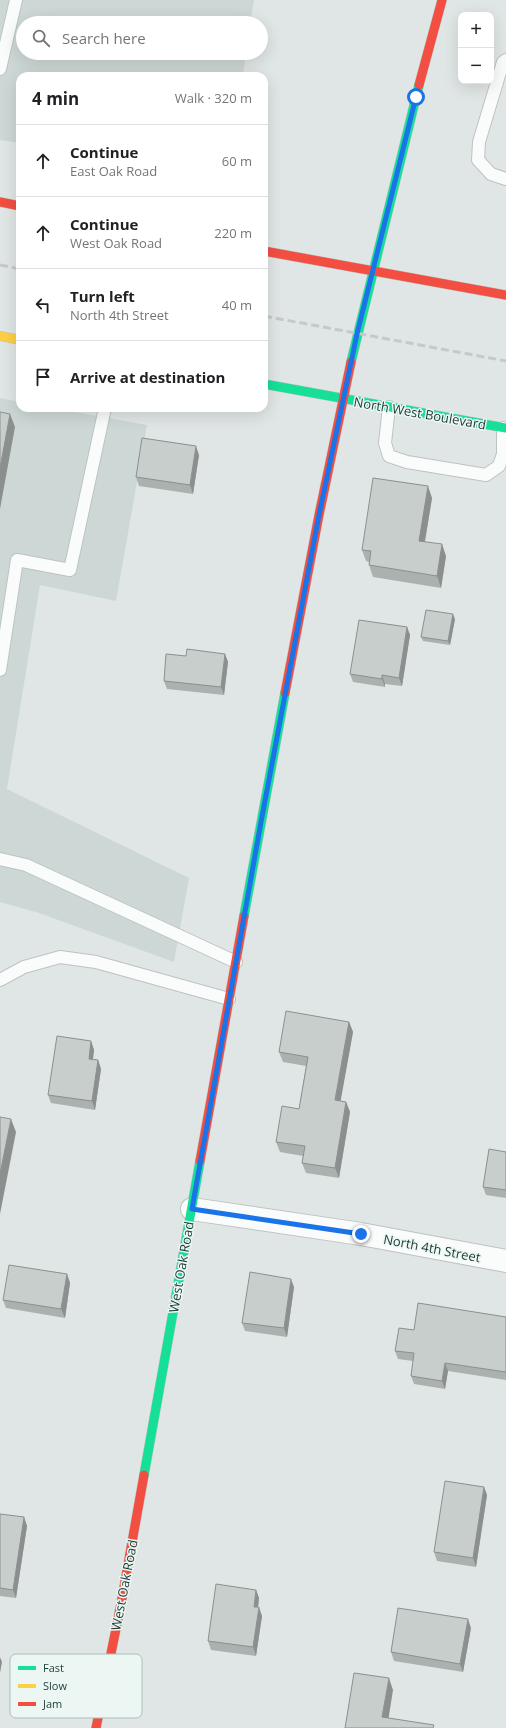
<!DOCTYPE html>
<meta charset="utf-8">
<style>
:root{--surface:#fff;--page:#f2f2f2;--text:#202124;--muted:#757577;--line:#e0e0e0}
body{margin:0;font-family:"Open Sans",sans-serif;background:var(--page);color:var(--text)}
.controls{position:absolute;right:12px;top:12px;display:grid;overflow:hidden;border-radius:8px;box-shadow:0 4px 16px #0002}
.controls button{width:36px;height:36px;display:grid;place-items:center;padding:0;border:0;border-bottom:1px solid var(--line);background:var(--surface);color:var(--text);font:20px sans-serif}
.stop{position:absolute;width:12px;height:12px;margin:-9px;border:3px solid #1a73e8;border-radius:50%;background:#fff}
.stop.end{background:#1a73e8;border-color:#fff;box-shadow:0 1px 4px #0008}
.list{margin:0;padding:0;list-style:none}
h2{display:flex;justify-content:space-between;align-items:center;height:52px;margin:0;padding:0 16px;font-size:17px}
h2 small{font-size:13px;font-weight:400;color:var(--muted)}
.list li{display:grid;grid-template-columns:26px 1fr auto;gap:12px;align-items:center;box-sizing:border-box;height:72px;padding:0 16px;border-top:1px solid var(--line)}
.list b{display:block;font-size:15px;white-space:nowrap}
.list p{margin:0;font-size:13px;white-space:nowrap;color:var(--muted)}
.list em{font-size:13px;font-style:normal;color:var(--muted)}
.icon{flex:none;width:22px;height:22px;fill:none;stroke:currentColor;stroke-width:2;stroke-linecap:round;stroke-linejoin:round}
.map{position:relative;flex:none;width:506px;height:1728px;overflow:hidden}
.search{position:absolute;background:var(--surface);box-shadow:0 4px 16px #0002;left:16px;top:16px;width:252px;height:44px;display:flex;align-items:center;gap:10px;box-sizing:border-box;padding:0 14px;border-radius:22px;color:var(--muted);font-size:15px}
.panel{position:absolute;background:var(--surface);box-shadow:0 4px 16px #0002;left:16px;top:72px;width:252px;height:340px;border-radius:12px}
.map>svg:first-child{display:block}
</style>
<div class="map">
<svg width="506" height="1728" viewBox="0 0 506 1728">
<rect width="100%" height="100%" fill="#e0e6e5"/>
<!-- built -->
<g fill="#cdd8d6">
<path d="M0 0H254L250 23H23V53H246L243 76H20V143L0 140Z"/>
<path d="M0 398 20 402V408H53L147 425 116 601 40 585 7 789 189 878 174 962 39 913 0 902Z"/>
</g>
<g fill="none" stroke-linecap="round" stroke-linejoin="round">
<!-- lane casing -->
<g stroke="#bdc3c2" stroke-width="14">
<g id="lane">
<path d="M506 60 503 62 479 142 478 160 491 174 506 179"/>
<path d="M0 69 16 0"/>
<path d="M389 407 385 443 389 456 407 462 486 475 499 466 503 454V428"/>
<path d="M0 670 17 560 70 570 105 408"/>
<path d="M0 859 26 865 236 962"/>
<path d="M0 980 24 967 60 957 96 962 229 999"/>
</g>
</g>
<!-- street casing -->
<g stroke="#bdc3c2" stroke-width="24">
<path id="street" d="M192 1209 361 1234 506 1261"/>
</g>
<!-- fast casing -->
<g stroke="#bbc4c3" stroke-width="10">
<g id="fast">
<path d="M351 362 419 85"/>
<path d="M264 384 506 428"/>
<path d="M244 916 285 693"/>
<path d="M144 1475 200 1161"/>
</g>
</g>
<!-- slow casing -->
<g stroke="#bbc4c3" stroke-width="10">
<path id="slow" d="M0 336 20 340"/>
</g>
<!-- jam casing -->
<g stroke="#bbc4c3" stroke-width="10">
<g id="jam">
<path d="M419 85 442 0"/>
<path d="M0 202 20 206"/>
<path d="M264 251 506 295"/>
<path d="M285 693 319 515 351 362"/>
<path d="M200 1161 244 916"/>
<path d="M96 1728 121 1604 144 1475"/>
</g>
</g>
<!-- lane -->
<use href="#lane" stroke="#fafbfb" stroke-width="12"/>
<!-- street -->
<use href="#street" stroke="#fafbfb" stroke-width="22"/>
<!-- fast -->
<use href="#fast" stroke="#16e098" stroke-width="9"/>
<!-- slow -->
<use href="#slow" stroke="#ffcf43" stroke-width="9"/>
<!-- jam -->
<use href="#jam" stroke="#f24e42" stroke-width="9"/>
<!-- rail -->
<g stroke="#c5c9c9" stroke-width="3" stroke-dasharray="8 4" stroke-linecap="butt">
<path d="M0 265 20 269"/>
<path d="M264 316 506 361"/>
</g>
</g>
<!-- wall -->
<g fill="#abb1af">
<path d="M199 455 193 494 139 486 136 477Z"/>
<path d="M432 498 425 542 446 556 441 588 373 577 369 565V562L366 561 362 550Z"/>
<path d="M455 619 450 645 423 641 421 637Z"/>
<path d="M407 627 410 635 402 686 385 684V687L353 682 350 674Z"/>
<path d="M225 654 228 662 224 695 167 689 164 681 186 656Z"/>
<path d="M349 1022 353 1032 340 1101 346 1102 350 1112 339 1178 306 1173 302 1163 303 1156 280 1152 276 1142 299 1109 306 1066 283 1062 279 1052Z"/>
<path d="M91 1041 94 1050 93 1059 98 1060 101 1069 95 1110 51 1103 48 1095Z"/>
<path d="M506 1152V1198L486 1195 483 1187Z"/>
<path d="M67 1274 70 1283 65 1318 6 1308 3 1300Z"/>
<path d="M294 1287 287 1337 245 1331 242 1323Z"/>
<path d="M506 1317V1380L448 1371 445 1389 414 1384 411 1376 413 1361 398 1359 395 1351 414 1330Z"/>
<path d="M484 1487 487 1495 476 1567 437 1561 434 1552Z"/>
<path d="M0 1514 24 1517 27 1526 16 1598 0 1596Z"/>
<path d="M256 1590 259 1598 258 1607 262 1616 256 1656 211 1650 208 1641Z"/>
<path d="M471 1628 463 1672 394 1661 391 1652Z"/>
</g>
<!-- shaded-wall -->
<g fill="#8b908f">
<path d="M10 414 15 427 0 509V468Z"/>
<path d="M196 446 199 455 193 494 190 485Z"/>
<path d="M428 486 432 498 423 552 419 541Z"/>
<path d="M442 544 446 556 441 588 437 576Z"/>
<path d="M453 614 455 619 450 645 448 641Z"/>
<path d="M407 627 410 635 402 686 399 678Z"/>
<path d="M225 654 228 662 224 695 221 687Z"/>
<path d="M382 675 385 684V687L382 679Z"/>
<path d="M349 1022 353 1032 339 1110 335 1100Z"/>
<path d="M91 1041 94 1050 92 1067 89 1059Z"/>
<path d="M98 1060 101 1069 95 1110 92 1101Z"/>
<path d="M346 1102 350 1112 339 1178 335 1168Z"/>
<path d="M11 1119 16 1132 0 1214V1174Z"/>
<path d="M67 1274 70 1283 65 1318 61 1309Z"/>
<path d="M291 1279 294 1287 287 1337 284 1328Z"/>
<path d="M445 1363 448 1371 445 1389 442 1381Z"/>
<path d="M484 1487 487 1495 476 1567 473 1558Z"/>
<path d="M24 1517 27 1526 16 1598 13 1590Z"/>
<path d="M256 1590 259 1598 257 1615 254 1607Z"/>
<path d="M259 1607 262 1616 256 1656 253 1647Z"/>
<path d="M468 1619 471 1628 463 1672 460 1664Z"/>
<path d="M0 1657 2 1662 0 1673Z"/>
<path d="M389 1678 393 1690 387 1728 382 1717Z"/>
</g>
<!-- building -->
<g fill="#c7cecc" stroke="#8b908f">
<path d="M0 412 10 414 0 468Z"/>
<path d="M142 438 196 446 190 485 136 477Z"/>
<path d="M373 478 428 486 419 541 442 544 437 576 369 565 371 551 362 550Z"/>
<path d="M426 610 453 614 448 641 421 637Z"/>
<path d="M359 620 407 627 399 678 382 675V679L350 674Z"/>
<path d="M187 649 225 654 221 687 164 681 166 654 186 656Z"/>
<path d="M286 1011 349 1022 335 1100 346 1102 335 1168 302 1163 305 1146 276 1142 282 1106 299 1109 308 1057 279 1052Z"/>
<path d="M57 1036 91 1041 89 1059 98 1060 92 1101 48 1095Z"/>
<path d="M0 1117 11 1119 0 1174Z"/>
<path d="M489 1149 506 1152V1190L483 1187Z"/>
<path d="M9 1265 67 1274 61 1309 3 1300Z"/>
<path d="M250 1272 291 1279 284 1328 242 1323Z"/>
<path d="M418 1303 506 1317V1372L445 1363 442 1381 411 1376 414 1353 395 1351 399 1328 414 1330Z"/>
<path d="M445 1481 484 1487 473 1558 434 1552Z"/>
<path d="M0 1514 24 1517 13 1590 0 1588Z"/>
<path d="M216 1584 256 1590 254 1607H259L253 1647 208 1641Z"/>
<path d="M398 1608 468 1619 460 1664 391 1652Z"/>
<path d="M354 1673 389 1678 382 1717 434 1725 433 1728H345Z"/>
</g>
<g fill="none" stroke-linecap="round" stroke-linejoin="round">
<!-- route -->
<path stroke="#1a73e8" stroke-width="5" d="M361 1234 192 1209 261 822 319 515 357 334 416 97"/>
</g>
<g text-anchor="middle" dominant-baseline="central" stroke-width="3" stroke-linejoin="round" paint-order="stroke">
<!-- street labels -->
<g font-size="13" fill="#1c3b38" stroke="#ecf7f3">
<text transform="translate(420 413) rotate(10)">North West Boulevard</text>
<text transform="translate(432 1248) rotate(11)">North 4th Street</text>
<text transform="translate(181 1267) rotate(-80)">West Oak Road</text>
<text transform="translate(124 1585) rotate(-79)">West Oak Road</text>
</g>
</g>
<!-- legend -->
<rect x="10" y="1654" width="132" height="64" rx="6" fill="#ecf7f3" stroke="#aebfbb" stroke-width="1"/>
<rect x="18" y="1666" width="18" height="4" fill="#16e098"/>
<rect x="18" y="1684" width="18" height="4" fill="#ffcf43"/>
<rect x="18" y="1702" width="18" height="4" fill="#f24e42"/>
<g font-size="11" fill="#1c3b38">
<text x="43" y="1672">Fast</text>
<text x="43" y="1690">Slow</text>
<text x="43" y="1708">Jam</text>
</g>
</svg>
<div class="controls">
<button>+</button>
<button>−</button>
</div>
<div class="stop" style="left:416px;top:97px"></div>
<div class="stop end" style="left:361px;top:1234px"></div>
<div class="search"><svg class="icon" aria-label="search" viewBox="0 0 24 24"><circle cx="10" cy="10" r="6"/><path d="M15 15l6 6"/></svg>Search here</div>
<section class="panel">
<h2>4 min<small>Walk · 320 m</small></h2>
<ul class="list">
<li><svg class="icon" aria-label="ahead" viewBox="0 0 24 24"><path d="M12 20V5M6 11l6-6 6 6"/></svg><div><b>Continue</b><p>East Oak Road</p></div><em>60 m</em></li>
<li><svg class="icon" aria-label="ahead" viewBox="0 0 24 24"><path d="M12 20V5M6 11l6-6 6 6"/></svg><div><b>Continue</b><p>West Oak Road</p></div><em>220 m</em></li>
<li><svg class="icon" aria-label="left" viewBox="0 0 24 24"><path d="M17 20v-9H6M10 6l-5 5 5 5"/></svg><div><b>Turn left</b><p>North 4th Street</p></div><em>40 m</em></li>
<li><svg class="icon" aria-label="arrive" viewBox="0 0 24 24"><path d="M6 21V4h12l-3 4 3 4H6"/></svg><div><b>Arrive at destination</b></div></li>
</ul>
</section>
</div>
